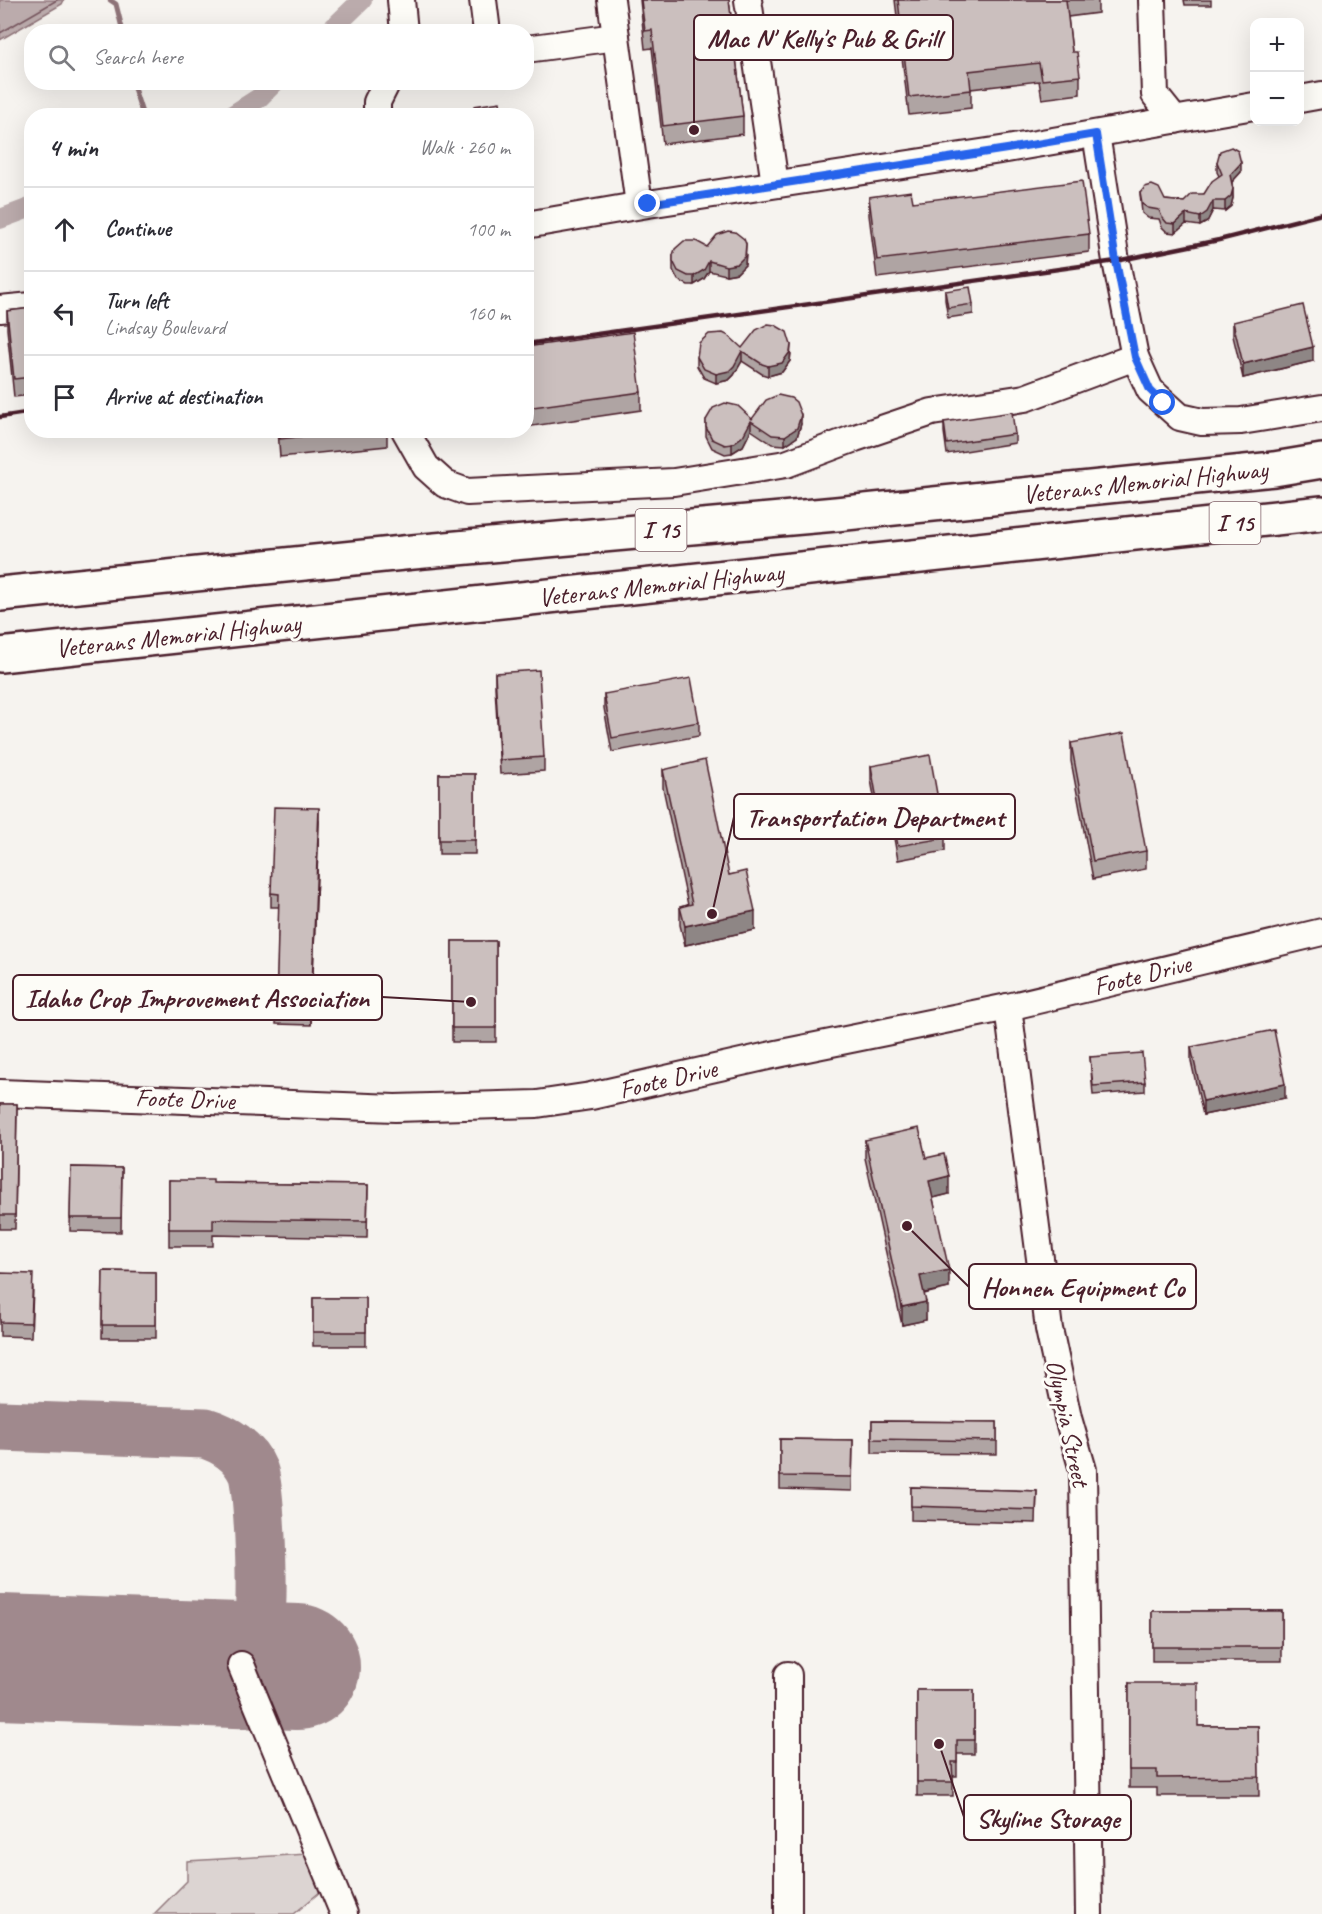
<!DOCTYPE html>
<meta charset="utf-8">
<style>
:root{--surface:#fff;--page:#f7f7f7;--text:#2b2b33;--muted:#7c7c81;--line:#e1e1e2}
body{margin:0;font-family:Caveat,sans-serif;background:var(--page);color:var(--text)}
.controls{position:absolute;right:18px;top:18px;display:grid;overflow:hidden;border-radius:12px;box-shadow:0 6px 24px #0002}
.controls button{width:54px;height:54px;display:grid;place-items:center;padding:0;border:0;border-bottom:2px solid var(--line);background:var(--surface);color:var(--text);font:30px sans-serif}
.stop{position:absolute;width:18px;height:18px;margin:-14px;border:4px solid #2563eb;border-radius:50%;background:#fff}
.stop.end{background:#2563eb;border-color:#fff;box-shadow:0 2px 6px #0008}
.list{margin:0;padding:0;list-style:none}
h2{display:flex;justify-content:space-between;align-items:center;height:78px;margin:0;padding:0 24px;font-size:26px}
h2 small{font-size:20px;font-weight:400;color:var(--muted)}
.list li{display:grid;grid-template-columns:39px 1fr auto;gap:18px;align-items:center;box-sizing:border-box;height:84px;padding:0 24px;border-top:2px solid var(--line)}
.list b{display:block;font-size:22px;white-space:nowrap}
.list p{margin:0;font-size:20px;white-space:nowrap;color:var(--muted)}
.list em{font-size:20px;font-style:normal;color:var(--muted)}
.icon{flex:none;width:33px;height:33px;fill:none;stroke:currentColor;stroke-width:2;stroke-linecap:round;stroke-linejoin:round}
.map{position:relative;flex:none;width:1322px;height:1914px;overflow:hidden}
.search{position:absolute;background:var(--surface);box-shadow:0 6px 24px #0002;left:24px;top:24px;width:510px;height:66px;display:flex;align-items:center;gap:15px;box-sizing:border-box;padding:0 21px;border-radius:24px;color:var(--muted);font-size:22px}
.panel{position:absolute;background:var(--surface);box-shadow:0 6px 24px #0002;left:24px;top:108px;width:510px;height:330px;border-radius:24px}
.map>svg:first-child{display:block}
</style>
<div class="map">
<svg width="1322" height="1914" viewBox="0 0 1322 1914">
<rect width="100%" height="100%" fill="#f6f3ef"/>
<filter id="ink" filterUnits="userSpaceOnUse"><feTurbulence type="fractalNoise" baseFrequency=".0167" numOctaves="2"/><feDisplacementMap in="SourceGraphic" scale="12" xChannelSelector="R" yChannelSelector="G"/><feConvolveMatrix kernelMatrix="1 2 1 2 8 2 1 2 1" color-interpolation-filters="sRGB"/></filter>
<g filter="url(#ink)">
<!-- green -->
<path fill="#dcd4d2" stroke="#937a7e" stroke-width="1.5" d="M308 1854 321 1891 294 1914H154L187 1881V1861Z"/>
<!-- water -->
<path fill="#bbabac" stroke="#8e7378" stroke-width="1.5" d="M0 0H64L62 4 0 40Z"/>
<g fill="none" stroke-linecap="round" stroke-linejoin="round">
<!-- shore -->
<path stroke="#77575f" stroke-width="1.5" d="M0 33 57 0"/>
<!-- stream -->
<g stroke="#8e7378" stroke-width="5">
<path d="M110 0 116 4 123 32"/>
<path d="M132 82 143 116"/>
</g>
<!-- canal -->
<g stroke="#bbabac" stroke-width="20">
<path d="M329 32 362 0"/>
<path d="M231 116 259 98 275 82"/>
<path d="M0 219 32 207"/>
</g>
<!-- taxiway -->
<path stroke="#a0898d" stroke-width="51" d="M0 1426 205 1433C225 1439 244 1451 253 1472 260 1491 265 1620 257 1636 249 1653 241 1658 224 1664"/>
<!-- runway -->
<path stroke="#a0898d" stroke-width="126" d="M0 1657 297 1667"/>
<!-- minor casing -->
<g stroke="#4a1f2b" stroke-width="30">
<g id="minor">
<path d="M401 0 404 32"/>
<path d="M483 0 487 32"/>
<path d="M611 0 639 205"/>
<path d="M748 0 775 184"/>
<path d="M1152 0 1155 95 1175 120"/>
<path d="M526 49 616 37"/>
<path d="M1300 99 1322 95"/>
<path d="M377 116V102L387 82"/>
<path d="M1096 134 1116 261 1135 357 1150 390 1180 417 1202 422 1241 421 1322 408"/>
<path d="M526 225 648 204 1007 149 1254 106"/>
<path d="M0 309 32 306"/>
<path d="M405 430 426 467 445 484 467 492 674 482 786 464 855 438 932 412 1025 398 1135 357"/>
<path d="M1008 1007 1049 1329 1068 1418 1083 1470 1089 1914"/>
<path d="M0 1093 395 1108 537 1104 591 1096 777 1054 1008 1007 1322 932"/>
<path d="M241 1665 344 1914"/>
<path d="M788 1675V1914"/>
</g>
</g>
<!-- highway casing -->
<g stroke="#4a1f2b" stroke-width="38">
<g id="highway">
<path d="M0 594 413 552 836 514 1274 469 1322 461"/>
<path d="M0 655 1322 513"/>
</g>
</g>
<!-- minor -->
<use href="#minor" stroke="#fdfcf7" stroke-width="26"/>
<!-- highway -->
<use href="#highway" stroke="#fdfcf7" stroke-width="33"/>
<!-- rail -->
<g stroke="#4a1f2b" stroke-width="4.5">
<path d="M526 344 1116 261 1219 240 1322 214"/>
<path d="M0 417 32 412"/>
</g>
</g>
<!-- wall -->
<g fill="#afa4a3" stroke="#4a1f2b" stroke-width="1.5">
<path d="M640 0H729L743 116V134L663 144 652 48 645 49Z"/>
<path d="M895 0H1098V13L1068 17 1072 52 1080 76V94L1042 99 1039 81 971 89V108L909 115Z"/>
<path d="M1184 0H1211V5H1185Z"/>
<path d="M1217 162 1241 172 1232 182 1233 198 1231 206 1225 211 1213 210 1207 222 1200 226 1186 224 1175 233 1167 232 1162 227 1159 219 1148 218 1142 213 1140 193 1165 200 1184 202 1204 194 1219 176 1217 172Z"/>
<path d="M869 197 913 202 1089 234V252L877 278 869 215Z"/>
<path d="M707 247 746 254 745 265 737 273 726 275 709 271 704 279 694 285H688L678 280 673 270V255Z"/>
<path d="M945 291 973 304V314L948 318 945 300Z"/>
<path d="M32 308V395L14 397 7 329V311Z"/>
<path d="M1233 322 1313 361 1243 378 1233 336Z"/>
<path d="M526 347 641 392V410L526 427Z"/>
<path d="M742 348 791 354 790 361 782 372 768 376 762 374 742 361 734 375 729 380 716 383 704 378 697 366V357Z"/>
<path d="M752 419 801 424 797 437 785 445 772 444 751 430 743 446 732 453 725 454 712 448 706 436V420Z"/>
<path d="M944 422 1015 434V443L947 454 944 432Z"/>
<path d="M278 430H387V446L280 457Z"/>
<path d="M467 430H499L468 435Z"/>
<path d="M495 673 544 757V771L500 774 495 687Z"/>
<path d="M604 694 699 722V736L612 752 604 708Z"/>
<path d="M1071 743 1146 851V869L1093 879 1071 761Z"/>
<path d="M871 766 945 838V851L898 860 891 822 879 824 871 780Z"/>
<path d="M663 770 729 875 755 930 685 945 680 925V907L688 905 663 788Z"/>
<rect x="439" y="774" width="36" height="80"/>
<path d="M319 822 311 1025 276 1024 279 907H271V893Z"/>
<rect x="452" y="941" width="44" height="101"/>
<path d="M1191 1047 1285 1098 1203 1115 1191 1061Z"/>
<path d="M1090 1057 1145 1082V1091L1093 1095Z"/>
<path d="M0 1104H17L15 1229H0Z"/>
<path d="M865 1140 926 1158 949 1194 933 1198 949 1288 924 1294 926 1320 902 1325 865 1158Z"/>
<path d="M71 1167 122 1168 121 1232 70 1231Z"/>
<path d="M169 1180 213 1183 368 1185 367 1238 213 1235V1246H169Z"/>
<path d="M103 1271 156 1272V1338H102Z"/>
<path d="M0 1273 33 1288 31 1337 0 1336Z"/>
<rect x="313" y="1298" width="53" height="48"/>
<path d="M872 1421 997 1422V1454L872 1453Z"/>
<path d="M780 1439 853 1440 852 1491 780 1489Z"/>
<path d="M911 1487 1037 1491 1036 1523 911 1520Z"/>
<rect x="1152" y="1611" width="130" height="50"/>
<path d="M1129 1683 1198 1726H1258L1259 1796H1157V1788H1129Z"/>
<path d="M917 1690H974V1754H957V1776H953V1796H917Z"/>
</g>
<!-- shaded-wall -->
<g fill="#8e8685" stroke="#4a1f2b" stroke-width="1.5">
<path d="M1241 163V172L1230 184V175Z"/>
<path d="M1233 189V198L1231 206 1225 211V201Z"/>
<path d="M1213 201V210L1207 222 1200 226V217Z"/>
<path d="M1186 214V224L1175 233V224Z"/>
<path d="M746 244 745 265 737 273 726 275V266Z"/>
<path d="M709 261V271L704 279 694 285V276Z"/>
<path d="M791 345 790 361 782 372 768 376V366Z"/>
<path d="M1313 347V361L1243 378V364Z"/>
<path d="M742 351V361L734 375 729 380 716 383V374Z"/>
<path d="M801 415V424L797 437 785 445V436Z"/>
<path d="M751 421V430L743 446 732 453V444Z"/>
<path d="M319 808V822L311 1025V1011Z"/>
<path d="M755 911V930L685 945V926Z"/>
<path d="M1285 1084V1098L1203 1115V1101Z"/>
<path d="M949 1176V1194L929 1199V1181Z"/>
<path d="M949 1270V1288L920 1294V1276Z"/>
<path d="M926 1302V1320L902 1325V1307Z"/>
</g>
<!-- building -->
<g fill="#cbbfbe" stroke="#4a1f2b" stroke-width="1.5">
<path d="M641 0H729L743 116 663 126 652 30 645 31Z"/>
<path d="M898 0H1066L1072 52H1077L1080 76 1042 80 1039 63 969 71 971 90 909 97Z"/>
<path d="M500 102 502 114H507V116H475L474 106Z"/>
<path d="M1231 147 1238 151 1241 163 1230 175 1233 189 1231 196 1225 201H1213L1207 212 1200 217 1186 214 1175 224 1167 223 1162 217 1159 210 1148 208 1142 204 1140 193 1145 187 1152 185 1159 188 1165 200 1184 202 1192 194H1204L1212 181 1222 174 1217 162 1220 151Z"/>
<path d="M1082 181 1089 234 877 260 869 197 911 191 913 202Z"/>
<path d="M728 231 735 232 744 239 746 244 745 256 737 264 726 266 709 261 704 270 694 276H688L678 271 673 261V255L675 249 684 241H696L707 247 717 235Z"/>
<path d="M970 287 973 304 948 308 945 291Z"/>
<path d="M1303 305 1313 347 1243 364 1233 322Z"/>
<path d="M32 308V377L14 379 7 311Z"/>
<path d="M768 324 775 325 787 332 791 345 790 352 782 363 768 366 762 364 742 351 734 366 729 371 716 374 704 369 697 357 699 343 709 334 723 333 729 336 742 348 756 330Z"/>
<path d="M633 332 641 392 526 408V347Z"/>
<path d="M778 395 791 398 796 402 801 415 797 428 785 436 772 435 751 421 743 436 732 444 725 445 712 439 706 427V420L713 408 725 403 738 406 752 419 766 400Z"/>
<path d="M1012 412 1015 434 947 444 944 422Z"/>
<path d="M280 430H362L280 439Z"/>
<path d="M539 670 544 757 500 760 495 673Z"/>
<path d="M691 678 699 722 612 738 604 694Z"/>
<path d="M1124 733 1146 851 1093 861 1071 743Z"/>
<path d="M930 755 945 838 898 846 891 808 879 811 871 766Z"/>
<path d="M705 760 729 875 746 871 755 911 685 926 680 907 692 904 663 770Z"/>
<rect x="439" y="774" width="36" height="66"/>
<path d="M274 807 319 808 311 1011 276 1010 279 894 271 893Z"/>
<rect x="452" y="941" width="44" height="87"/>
<path d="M1274 1030 1285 1084 1203 1101 1191 1047Z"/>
<path d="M1142 1053 1145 1082 1093 1086 1090 1057Z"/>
<path d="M0 1104H17L15 1215H0Z"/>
<path d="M919 1128 926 1158 944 1154 949 1176 929 1181 949 1270 920 1276 926 1302 902 1307 865 1140Z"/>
<path d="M71 1167 122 1168 121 1218H70Z"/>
<path d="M169 1180H213V1183L368 1185 367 1221 213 1219V1229H169Z"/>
<path d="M103 1271 156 1272V1325H102Z"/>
<path d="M0 1273 33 1274 31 1323 0 1322Z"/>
<rect x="313" y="1298" width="53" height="34"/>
<path d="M872 1421 997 1422V1441L872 1439Z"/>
<path d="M780 1439 853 1440 852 1477 780 1476Z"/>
<path d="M911 1487 1037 1491 1036 1510 911 1506Z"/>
<rect x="1152" y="1611" width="130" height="36"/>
<path d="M1129 1683H1198V1726H1258L1259 1777 1157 1778V1770H1129Z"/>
<path d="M917 1690H974V1740H957V1762H952L953 1782H917Z"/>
</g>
</g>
<g fill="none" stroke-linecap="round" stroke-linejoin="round" filter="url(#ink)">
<!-- route -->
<path stroke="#2563eb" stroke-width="8" d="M648 204 1007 149 1096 134 1116 261 1135 357 1150 390 1163 403"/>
</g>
<g text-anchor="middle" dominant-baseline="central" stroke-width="6" stroke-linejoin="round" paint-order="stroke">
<!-- shield labels -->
<g fill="#fdfcf7" stroke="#806168" stroke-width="1.5">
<rect x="1209.5" y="502" width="51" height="42" rx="4.5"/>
<rect x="635.5" y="509" width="51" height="42" rx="4.5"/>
</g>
<g font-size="24" font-weight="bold" fill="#4a1f2b">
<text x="1235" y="523">I 15</text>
<text x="661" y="530">I 15</text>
</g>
<!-- street labels -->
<g font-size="26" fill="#4a1f2b" stroke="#fdfcf7">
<text transform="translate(1145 482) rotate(-6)">Veterans Memorial Highway</text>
<text transform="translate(661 585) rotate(-6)">Veterans Memorial Highway</text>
<text transform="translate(178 636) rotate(-6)">Veterans Memorial Highway</text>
<text transform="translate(1142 975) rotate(-14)">Foote Drive</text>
<text transform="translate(668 1079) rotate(-13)">Foote Drive</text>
<text transform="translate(185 1099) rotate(2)">Foote Drive</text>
<text transform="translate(1068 1423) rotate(78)">Olympia Street</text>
</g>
</g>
<!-- callouts -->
<path fill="none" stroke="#4a1f2b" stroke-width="2" d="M694 130L694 37M712 914L734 817M471 1002L382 997M907 1226L969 1287M939 1744L964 1817"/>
<g fill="#4a1f2b" stroke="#fdfcf7" stroke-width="2">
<circle cx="694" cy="130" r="6"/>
<circle cx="712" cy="914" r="6"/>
<circle cx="471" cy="1002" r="6"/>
<circle cx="907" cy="1226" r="6"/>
<circle cx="939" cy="1744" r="6"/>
</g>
<g fill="#fdfcf7" stroke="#4a1f2b" stroke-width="2">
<rect x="694" y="15" width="259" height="45" rx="6"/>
<rect x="734" y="794" width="281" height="45" rx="6"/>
<rect x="13" y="975" width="369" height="45" rx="6"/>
<rect x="969" y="1264" width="227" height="45" rx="6"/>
<rect x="964" y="1795" width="167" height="45" rx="6"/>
</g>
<g font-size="27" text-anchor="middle" font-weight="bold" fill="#4a1f2b">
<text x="824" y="47">Mac N' Kelly's Pub &amp; Grill</text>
<text x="875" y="826">Transportation Department</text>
<text x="197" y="1007">Idaho Crop Improvement Association</text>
<text x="1083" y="1296">Honnen Equipment Co</text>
<text x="1048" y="1827">Skyline Storage</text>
</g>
</svg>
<div class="controls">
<button>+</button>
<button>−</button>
</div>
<div class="stop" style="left:1163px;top:403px"></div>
<div class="stop end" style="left:648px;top:204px"></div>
<div class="search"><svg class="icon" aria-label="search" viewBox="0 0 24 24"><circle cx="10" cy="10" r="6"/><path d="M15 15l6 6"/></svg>Search here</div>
<section class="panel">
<h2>4 min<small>Walk · 260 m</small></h2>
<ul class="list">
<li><svg class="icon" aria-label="ahead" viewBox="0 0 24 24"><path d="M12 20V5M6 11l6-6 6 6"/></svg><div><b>Continue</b></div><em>100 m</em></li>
<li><svg class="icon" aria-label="left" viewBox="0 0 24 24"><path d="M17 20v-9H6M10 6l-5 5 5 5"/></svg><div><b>Turn left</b><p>Lindsay Boulevard</p></div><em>160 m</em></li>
<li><svg class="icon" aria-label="arrive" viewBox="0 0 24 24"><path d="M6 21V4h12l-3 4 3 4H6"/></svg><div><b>Arrive at destination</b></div></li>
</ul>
</section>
</div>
